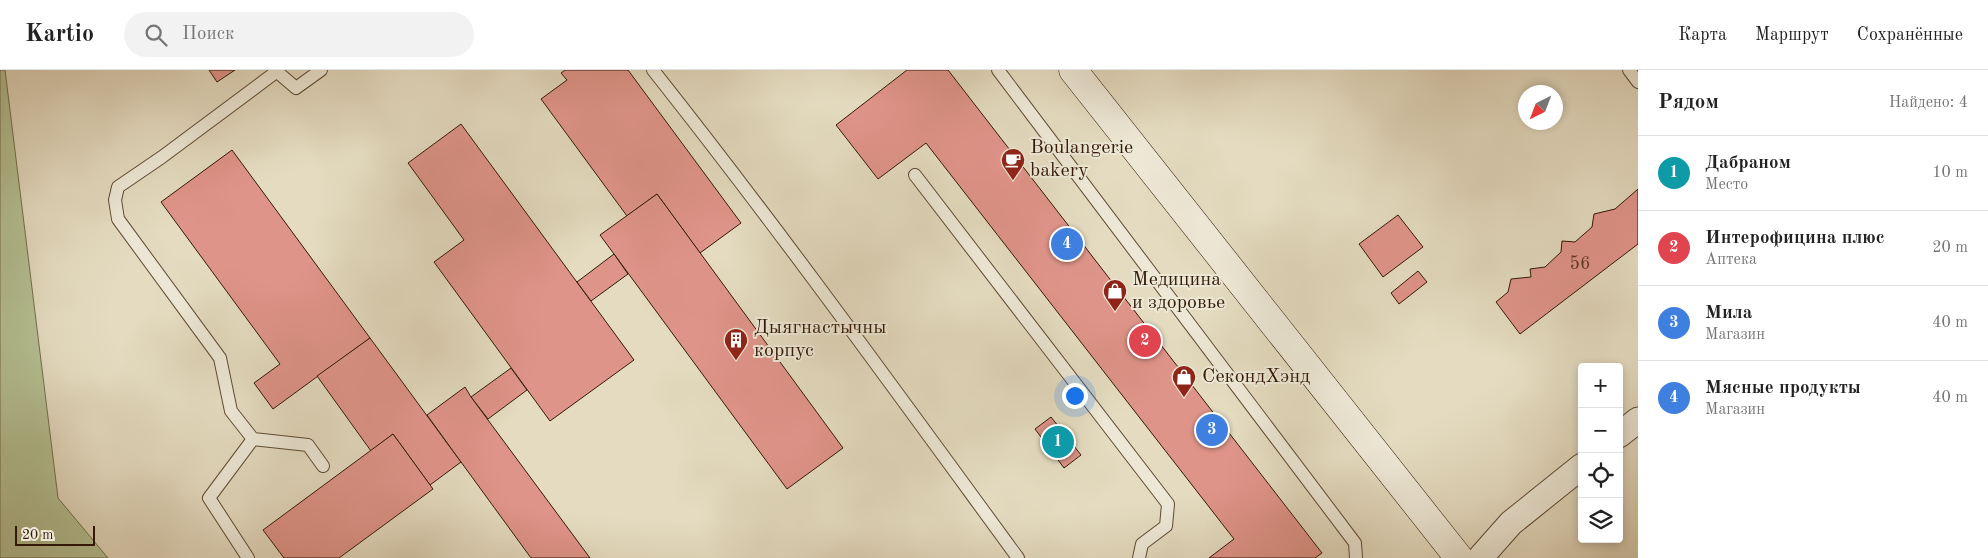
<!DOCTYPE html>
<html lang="ru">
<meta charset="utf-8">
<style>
:root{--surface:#fff;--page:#f2f2f2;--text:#222;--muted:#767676;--line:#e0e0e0;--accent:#8f2418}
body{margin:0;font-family:"Old Standard TT",serif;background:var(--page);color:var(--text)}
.controls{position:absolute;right:15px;bottom:15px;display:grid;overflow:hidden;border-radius:5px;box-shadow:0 2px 8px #0003}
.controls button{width:45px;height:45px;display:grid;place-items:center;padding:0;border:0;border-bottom:1px solid var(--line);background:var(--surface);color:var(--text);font:25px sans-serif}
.compass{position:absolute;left:1518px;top:15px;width:45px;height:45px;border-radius:50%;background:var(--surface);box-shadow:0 2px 8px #0003;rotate:222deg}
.scale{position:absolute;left:15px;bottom:12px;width:80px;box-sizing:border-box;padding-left:5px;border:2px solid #331906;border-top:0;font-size:14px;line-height:18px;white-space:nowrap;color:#331906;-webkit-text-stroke:4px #ede8d6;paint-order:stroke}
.you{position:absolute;left:1074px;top:325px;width:18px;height:18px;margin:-12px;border:4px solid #fff;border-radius:50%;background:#1a73e8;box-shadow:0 0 0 8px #1a73e833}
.badge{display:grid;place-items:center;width:32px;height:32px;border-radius:50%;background:var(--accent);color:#fff;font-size:16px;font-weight:700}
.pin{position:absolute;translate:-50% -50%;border:2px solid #fff;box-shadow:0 1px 5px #0006}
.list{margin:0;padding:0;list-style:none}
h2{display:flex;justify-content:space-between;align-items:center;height:65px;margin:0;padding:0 20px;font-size:21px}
h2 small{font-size:16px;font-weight:400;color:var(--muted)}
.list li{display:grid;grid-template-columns:32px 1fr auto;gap:15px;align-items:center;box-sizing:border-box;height:75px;padding:0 20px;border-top:1px solid var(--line)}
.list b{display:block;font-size:19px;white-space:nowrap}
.list p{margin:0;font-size:16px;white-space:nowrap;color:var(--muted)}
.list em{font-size:16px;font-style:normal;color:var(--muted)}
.icon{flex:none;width:28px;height:28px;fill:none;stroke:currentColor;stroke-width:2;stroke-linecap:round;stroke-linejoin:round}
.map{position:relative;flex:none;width:1638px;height:488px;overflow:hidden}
header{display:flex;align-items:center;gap:30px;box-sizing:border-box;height:70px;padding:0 25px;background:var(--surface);border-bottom:1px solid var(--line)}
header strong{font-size:24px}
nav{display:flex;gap:28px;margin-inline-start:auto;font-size:18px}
.search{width:350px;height:45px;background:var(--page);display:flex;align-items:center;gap:12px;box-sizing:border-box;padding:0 18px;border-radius:28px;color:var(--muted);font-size:19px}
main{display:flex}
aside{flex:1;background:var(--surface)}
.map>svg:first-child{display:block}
</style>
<header>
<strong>Kartio</strong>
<div class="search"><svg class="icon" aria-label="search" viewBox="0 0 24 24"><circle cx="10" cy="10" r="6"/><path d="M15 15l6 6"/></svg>Поиск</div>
<nav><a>Карта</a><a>Маршрут</a><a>Сохранённые</a></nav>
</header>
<main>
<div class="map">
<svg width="1638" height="488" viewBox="0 0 1638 488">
<rect width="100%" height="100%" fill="#e4dbc0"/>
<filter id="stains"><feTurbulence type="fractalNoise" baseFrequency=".004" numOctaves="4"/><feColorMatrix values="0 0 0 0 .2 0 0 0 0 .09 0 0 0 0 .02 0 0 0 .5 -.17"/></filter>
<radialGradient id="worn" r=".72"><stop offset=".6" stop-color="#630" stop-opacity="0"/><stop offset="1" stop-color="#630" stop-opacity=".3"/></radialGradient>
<!-- green -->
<path fill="#b4c093" stroke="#746c4c" d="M0 0H5L58 428 108 488H0Z"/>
<!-- building -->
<g fill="#df9489" stroke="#331906">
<path d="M209 0H235L217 12Z"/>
<path d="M565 0H628L741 153 700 183 657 124 627 146 541 29 567 10 561 3Z"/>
<path d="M907 0H948L1322 483 1315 488H1209L1234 469 926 73 878 109 836 55Z"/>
<path d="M461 54 634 290 550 351 434 192 464 170 408 93Z"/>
<path d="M232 80 370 268 273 339 254 313 280 294 161 132Z"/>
<path d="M1638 119V174L1520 264 1496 232 1508 222 1511 209 1531 207 1530 199 1545 197 1561 182 1562 171 1575 172 1592 157 1594 144 1615 139Z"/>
<path d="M657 124 843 378 787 419 600 165Z"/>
<path d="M1398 145 1423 177 1383 207 1359 174Z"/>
<path d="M614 184 628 204 591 231 577 212Z"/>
<path d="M1418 201 1427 212 1399 234 1391 223Z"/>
<path d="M370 268 461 392 430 415 393 364 371 381 317 306Z"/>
<path d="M511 298 527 320 488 349 471 327Z"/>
<path d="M465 317 471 327 590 488H531L461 392 427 345Z"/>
<path d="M1051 347 1081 385 1064 398 1035 359Z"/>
<path d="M393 364 433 419 339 488H284L263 460Z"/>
</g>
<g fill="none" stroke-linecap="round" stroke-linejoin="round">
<!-- service casing -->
<g stroke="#5f4a34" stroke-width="14">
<g id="service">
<path d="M275 0 296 18 321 0"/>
<path d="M653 0C779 159 898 324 1018 488"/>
<path d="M998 0 1355 473 1356 488"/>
<path d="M1629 0 1638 12"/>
<path d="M276 2 162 87 118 117 115 130 118 149 220 288 231 341 253 369 308 375 323 396"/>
<path d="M915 105 1168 434 1166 456 1142 474 1139 488"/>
<path d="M248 488 209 428 253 369"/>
</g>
</g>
<!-- minor casing -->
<g stroke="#5f4a34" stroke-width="27">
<g id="minor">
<path d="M1619 365 1638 350"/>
<path d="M1480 488 1511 453 1582 396"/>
</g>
</g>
<!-- secondary casing -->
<g stroke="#331906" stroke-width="29">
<path id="secondary" d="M1073 0 1459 488"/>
</g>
<!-- service -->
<use href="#service" stroke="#ede8d6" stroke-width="12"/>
<!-- minor -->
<use href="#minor" stroke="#ede8d6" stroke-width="25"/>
<!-- secondary -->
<use href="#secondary" stroke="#ede8d6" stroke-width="28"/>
</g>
<!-- icons -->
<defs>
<g id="cafe-pin" transform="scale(1.25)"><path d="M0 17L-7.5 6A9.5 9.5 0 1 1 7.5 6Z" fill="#8f2418" stroke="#ede8d6"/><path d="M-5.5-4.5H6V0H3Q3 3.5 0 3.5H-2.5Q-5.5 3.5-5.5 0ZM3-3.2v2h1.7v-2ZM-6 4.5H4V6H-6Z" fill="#fff"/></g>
<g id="shop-pin" transform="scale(1.25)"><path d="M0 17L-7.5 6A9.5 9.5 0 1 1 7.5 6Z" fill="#8f2418" stroke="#ede8d6"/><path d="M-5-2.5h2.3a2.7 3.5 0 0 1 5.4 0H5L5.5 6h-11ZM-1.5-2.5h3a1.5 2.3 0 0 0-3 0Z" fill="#fff"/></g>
<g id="building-pin" transform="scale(1.25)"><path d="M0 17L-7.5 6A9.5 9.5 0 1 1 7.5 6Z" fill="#8f2418" stroke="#ede8d6"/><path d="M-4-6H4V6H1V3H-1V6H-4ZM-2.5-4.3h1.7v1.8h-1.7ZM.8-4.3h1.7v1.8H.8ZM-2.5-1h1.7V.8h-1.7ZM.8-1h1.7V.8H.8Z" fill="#fff"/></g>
</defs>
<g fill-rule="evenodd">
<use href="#cafe-pin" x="1013" y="90"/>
<use href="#shop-pin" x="1115" y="221"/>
<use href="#building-pin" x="736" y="270"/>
<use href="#shop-pin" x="1184" y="307"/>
</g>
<g text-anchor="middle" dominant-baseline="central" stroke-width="4" stroke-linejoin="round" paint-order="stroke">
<!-- number labels -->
<g font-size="18" fill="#5e3827">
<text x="1580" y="194">56</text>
</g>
<!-- poi labels -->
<g font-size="20" fill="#331906" stroke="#ede8d6" text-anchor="start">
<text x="1030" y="78">Boulangerie<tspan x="1030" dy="23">bakery</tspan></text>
<text x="1132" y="210">Медицина<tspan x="1132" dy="23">и здоровье</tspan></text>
<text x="754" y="258">Дыягнастычны<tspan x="754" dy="23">корпус</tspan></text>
<text x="1202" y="307">СекондХэнд</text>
</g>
</g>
<rect width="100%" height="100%" filter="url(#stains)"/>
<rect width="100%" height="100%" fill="url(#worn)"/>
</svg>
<div class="controls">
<button>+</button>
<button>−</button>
<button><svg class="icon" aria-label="locate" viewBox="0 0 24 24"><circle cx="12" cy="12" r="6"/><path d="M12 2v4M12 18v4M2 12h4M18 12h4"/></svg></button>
<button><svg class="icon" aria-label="layers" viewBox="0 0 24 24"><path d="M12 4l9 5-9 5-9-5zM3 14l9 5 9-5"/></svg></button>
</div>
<svg class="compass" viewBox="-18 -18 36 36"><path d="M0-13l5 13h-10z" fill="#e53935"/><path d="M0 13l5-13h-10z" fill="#767676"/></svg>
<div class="scale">20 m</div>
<div class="you"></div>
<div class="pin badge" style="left:1058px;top:372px;background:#0f9aa8">1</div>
<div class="pin badge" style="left:1145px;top:271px;background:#e0444e">2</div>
<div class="pin badge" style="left:1212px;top:360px;background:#3f7fe0">3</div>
<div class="pin badge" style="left:1067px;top:174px;background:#3f7fe0">4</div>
</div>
<aside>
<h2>Рядом<small>Найдено: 4</small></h2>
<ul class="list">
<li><span class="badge" style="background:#0f9aa8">1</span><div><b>Дабраном</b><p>Место</p></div><em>10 m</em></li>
<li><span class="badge" style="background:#e0444e">2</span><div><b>Интерофицина плюс</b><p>Аптека</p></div><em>20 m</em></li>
<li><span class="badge" style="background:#3f7fe0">3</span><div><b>Мила</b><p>Магазин</p></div><em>40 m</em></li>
<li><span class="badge" style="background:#3f7fe0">4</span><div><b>Мясные продукты</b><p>Магазин</p></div><em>40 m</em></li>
</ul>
</aside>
</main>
